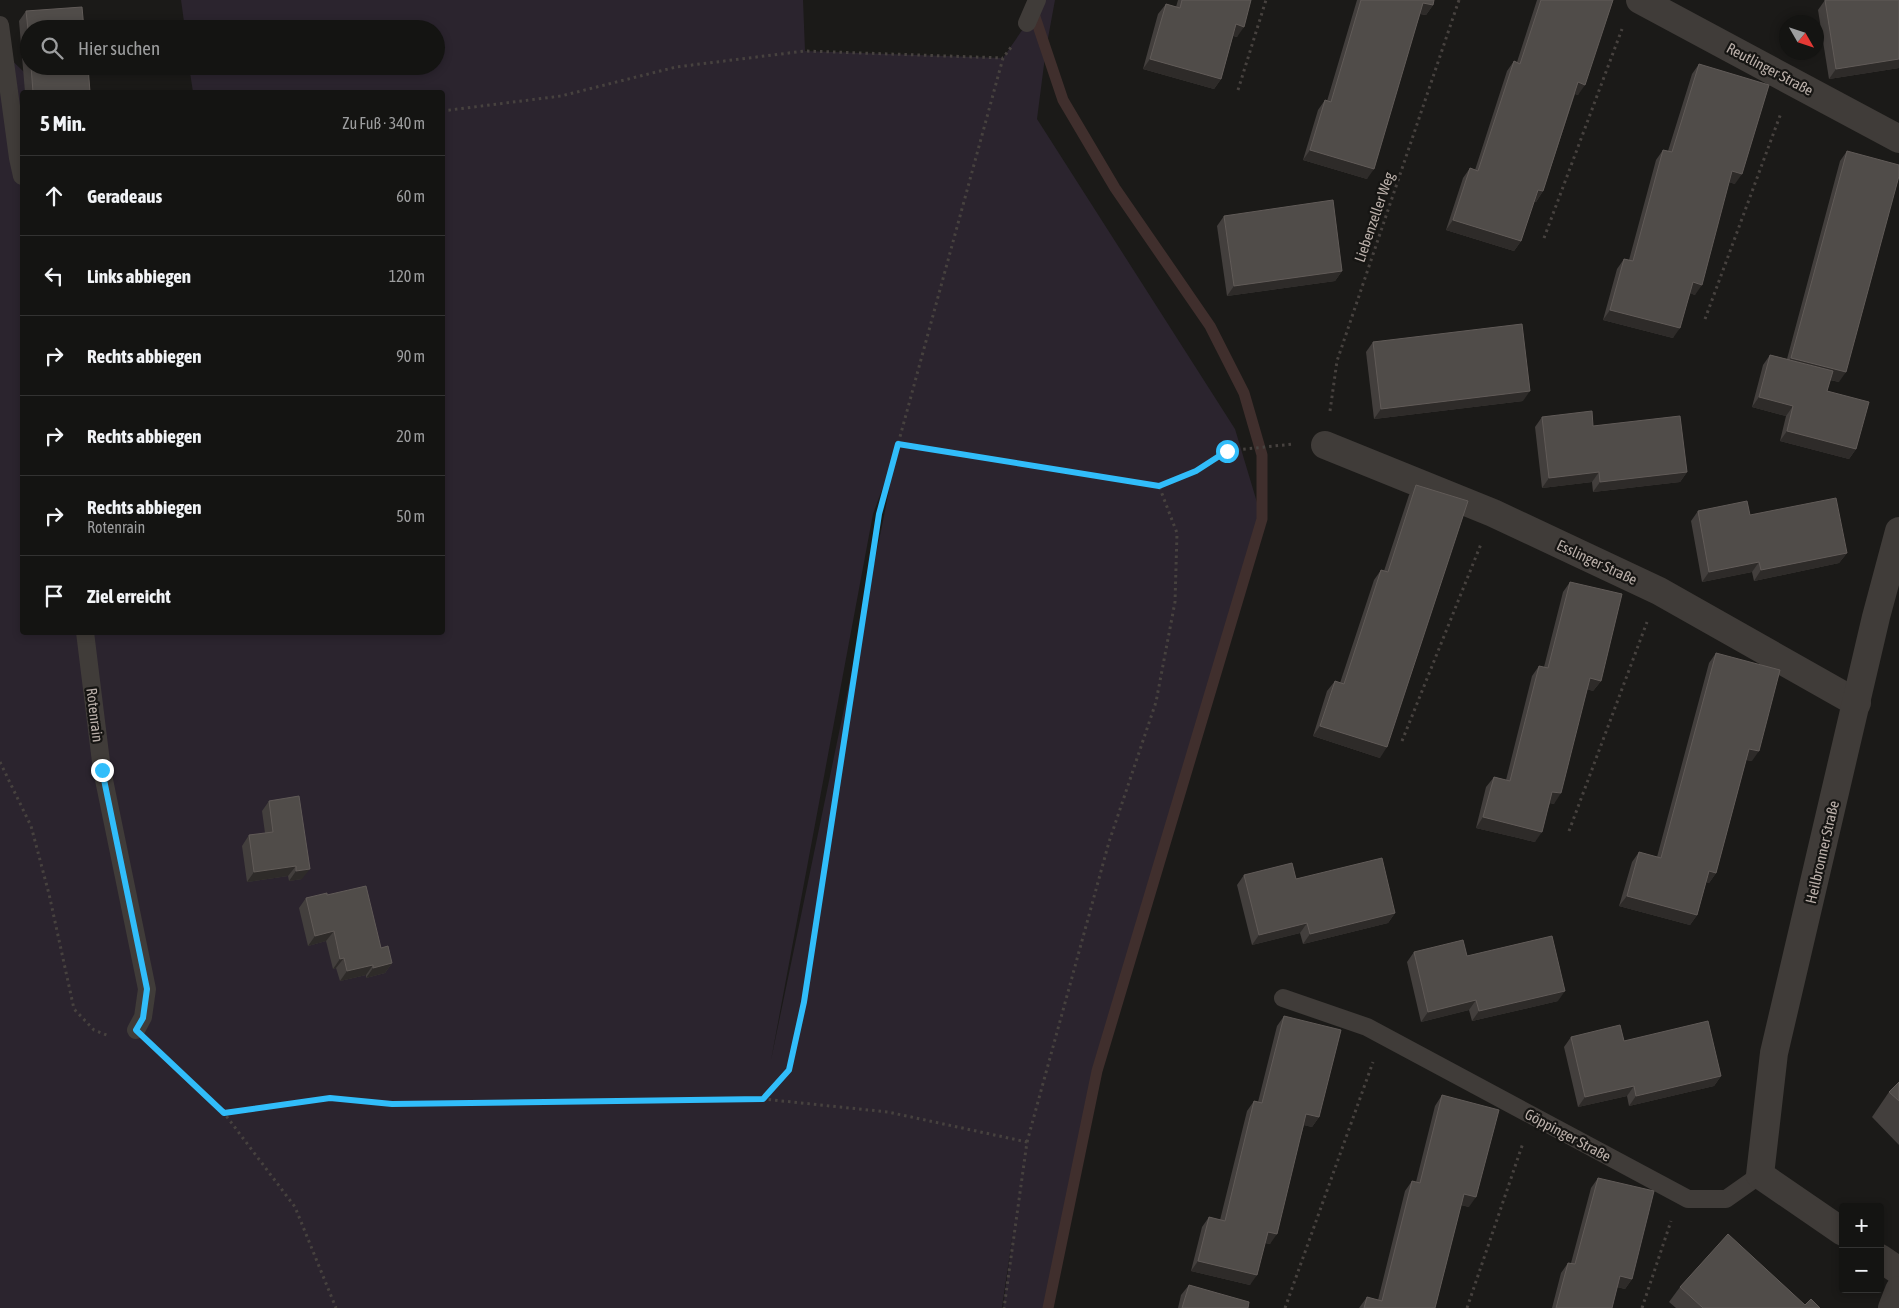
<!DOCTYPE html>
<html lang="de">
<meta charset="utf-8">
<style>
:root{--surface:#141412;--page:#212120;--text:#f1f3f6;--muted:#9d9e9f;--line:#333332}
body{margin:0;font-family:"Asap Condensed",sans-serif;background:var(--page);color:var(--text)}
.controls{position:absolute;right:15px;bottom:15px;display:grid;overflow:hidden;border-radius:5px;box-shadow:0 2px 8px #0003}
.controls button{width:45px;height:45px;display:grid;place-items:center;padding:0;border:0;border-bottom:1px solid var(--line);background:var(--surface);color:var(--text);font:25px sans-serif}
.compass{position:absolute;left:1779px;top:15px;width:45px;height:45px;border-radius:50%;background:var(--surface);box-shadow:0 2px 8px #0003;rotate:129deg}
.stop{position:absolute;width:15px;height:15px;margin:-11px;border:4px solid #31bdfa;border-radius:50%;background:#fff}
.stop.end{background:#31bdfa;border-color:#fff;box-shadow:0 1px 5px #0008}
.list{margin:0;padding:0;list-style:none}
h2{display:flex;justify-content:space-between;align-items:center;height:65px;margin:0;padding:0 20px;font-size:21px}
h2 small{font-size:16px;font-weight:400;color:var(--muted)}
.list li{display:grid;grid-template-columns:32px 1fr auto;gap:15px;align-items:center;box-sizing:border-box;height:80px;padding:0 20px;border-top:1px solid var(--line)}
.list b{display:block;font-size:19px;white-space:nowrap}
.list p{margin:0;font-size:16px;white-space:nowrap;color:var(--muted)}
.list em{font-size:16px;font-style:normal;color:var(--muted)}
.icon{flex:none;width:28px;height:28px;fill:none;stroke:currentColor;stroke-width:2;stroke-linecap:round;stroke-linejoin:round}
.map{position:relative;flex:none;width:1899px;height:1308px;overflow:hidden}
.search{position:absolute;background:var(--surface);box-shadow:0 2px 8px #0003;left:20px;top:20px;width:425px;height:55px;display:flex;align-items:center;gap:12px;box-sizing:border-box;padding:0 18px;border-radius:28px;color:var(--muted);font-size:19px}
.panel{position:absolute;background:var(--surface);box-shadow:0 2px 8px #0003;left:20px;top:90px;width:425px;height:545px;border-radius:5px}
.map>svg:first-child{display:block}
</style>
<div class="map">
<svg width="1899" height="1308" viewBox="0 0 1899 1308">
<rect width="100%" height="100%" fill="#1b1a18"/>
<!-- green -->
<path fill="#2b242e" fill-rule="evenodd" d="M181 0H803L805 51 1003 58 1027 23 1037 0H1055L1046 49 1037 119 1235 429 1262 519 1097 1071 1048 1308H1003L1014 1225 1002 1308H0V42L2 51 45 92H22V632H442V92H193L189 66H436V29H185ZM897 449 884 516 771 1060 873 514Z"/>
<g fill="none" stroke-linecap="round" stroke-linejoin="round">
<!-- stream -->
<path stroke="#402f2d" stroke-width="11" d="M1032 8 1063 100 1115 188 1210 326 1244 393 1262 455V519L1097 1071 1048 1308"/>
<!-- path -->
<g stroke="#47423f" stroke-width="3" stroke-dasharray="2.5 4" stroke-linecap="butt">
<path d="M1238 90 1266 0"/>
<path d="M442 111 561 96 676 67 805 51 1003 58"/>
<path d="M1544 238 1622 29"/>
<path d="M1705 319 1781 113"/>
<path d="M1330 411 1337 361 1459 0"/>
<path d="M898 444 1159 486 1196 471 1227 451 1293 444"/>
<path d="M1402 741 1481 544"/>
<path d="M0 762 31 826 49 894 74 1009 94 1030 109 1036"/>
<path d="M1569 831 1647 622"/>
<path d="M156 1049 224 1113 295 1207 336 1308"/>
<path d="M763 1099 789 1070 804 1002 879 514 1003 58 1012 46"/>
<path d="M224 1113 330 1098 392 1104 763 1099 888 1112 1027 1142 1004 1308"/>
<path d="M1027 1142 1109 842 1156 702 1175 602 1177 533 1159 486"/>
<path d="M1285 1308 1373 1062"/>
<path d="M1467 1308 1523 1143"/>
<path d="M1642 1308 1671 1221"/>
</g>
<!-- service -->
<g stroke="#403c39" stroke-width="18">
<path d="M1027 23 1037 0"/>
<path d="M0 25 18 158 22 176"/>
<path d="M85 632 102 770 147 989 143 1017 136 1030"/>
<path d="M1283 998 1367 1027 1688 1199H1726L1760 1175"/>
</g>
<!-- minor -->
<g stroke="#403c39" stroke-width="28">
<path d="M1640 0 1899 139"/>
<path d="M1325 445 1493 513 1659 591 1857 703"/>
<path d="M1843 1232 1760 1175 1774 1053 1876 617 1899 531"/>
<path d="M1880 1258 1899 1271"/>
<path d="M1892 1308 1899 1290"/>
</g>
</g>
<!-- wall -->
<g fill="#433f3d">
<path d="M1178 0H1251L1237 37 1233 36 1221 79 1214 89 1143 69 1158 14 1166 4 1176 7Z"/>
<path d="M1357 0H1434L1433 5 1426 15 1420 14 1367 179 1303 160 1318 110 1325 100 1327 101Z"/>
<path d="M1537 0H1613L1578 95 1575 94 1543 191 1536 202 1534 201 1521 241 1514 251 1446 230 1463 178 1470 168 1475 170 1507 71 1514 61 1517 62Z"/>
<path d="M1825 0H1899V68L1829 79 1818 10Z"/>
<path d="M26 11 29 29V66H88L90 92H25L19 21Z"/>
<path d="M1699 64 1735 184 1729 182 1695 295 1690 293 1673 338 1603 320 1617 269 1624 259 1629 260 1656 160 1663 150 1668 151 1692 74Z"/>
<path d="M1847 151 1839 382 1830 380 1827 391 1856 449 1849 459 1780 441 1786 416 1752 407 1763 365 1770 355 1787 359 1840 161Z"/>
<path d="M1224 216 1342 271 1335 281 1227 296 1217 226Z"/>
<path d="M1373 342 1523 401 1374 419 1366 352Z"/>
<path d="M1542 417 1593 426 1687 472 1680 482 1593 492 1592 482 1542 488 1535 427Z"/>
<path d="M1416 485 1380 758 1313 736 1327 691 1335 681 1340 683 1374 580 1381 570 1384 571 1409 495Z"/>
<path d="M1698 511 1750 515 1847 553 1839 563 1754 581 1752 572 1702 582 1691 521Z"/>
<path d="M1570 582 1601 681 1593 691 1587 689 1554 804 1550 803 1535 842 1476 828 1486 787 1494 777 1506 780 1532 676 1539 666 1544 667 1563 592Z"/>
<path d="M1716 653 1752 761 1746 760 1716 873 1709 883 1706 882 1697 915 1690 925 1619 906 1632 862 1639 852 1657 857 1709 663Z"/>
<path d="M269 801 302 879 289 881 288 876 247 882 242 846 249 835 265 833 262 811Z"/>
<path d="M1244 875 1296 879 1395 913 1388 923 1303 944 1300 933 1252 945 1237 885Z"/>
<path d="M327 895 381 948 392 963 385 973 366 978V975L340 981 336 968 333 969 326 941 308 946 299 908 306 898Z"/>
<path d="M1414 952 1467 956 1558 1001 1472 1021 1469 1010 1421 1022 1407 962Z"/>
<path d="M1284 1016 1319 1117 1312 1127 1304 1125 1270 1244 1265 1243 1250 1285 1191 1271 1202 1227 1209 1217 1220 1220 1247 1111 1254 1101 1258 1102 1277 1026Z"/>
<path d="M1571 1037 1624 1041 1721 1076 1714 1086 1629 1106 1627 1096 1578 1107 1564 1047Z"/>
<path d="M1899 1082V1145L1872 1117 1889 1092Z"/>
<path d="M1442 1095 1469 1207 1461 1205 1435 1308H1359L1367 1297 1378 1300 1405 1191 1412 1181 1416 1182 1435 1106Z"/>
<path d="M1598 1178 1632 1279 1625 1289 1617 1287 1612 1308H1552L1561 1273 1568 1263H1571L1591 1188Z"/>
<path d="M1189 1285 1248 1308H1178L1181 1295Z"/>
<path d="M1680 1287 1805 1305 1820 1308H1676L1669 1302Z"/>
</g>
<!-- shaded-wall -->
<g fill="#2e2b29">
<path d="M1423 3 1433 5 1426 15 1416 13Z"/>
<path d="M1236 24 1244 27 1237 37 1229 34Z"/>
<path d="M1150 59 1221 79 1214 89 1143 69Z"/>
<path d="M1899 59V68L1829 79 1836 69Z"/>
<path d="M1578 82 1585 85 1578 95 1571 92Z"/>
<path d="M1310 150 1374 169 1367 179 1303 160Z"/>
<path d="M1732 171 1742 174 1735 184 1725 181Z"/>
<path d="M1538 190 1543 191 1536 202 1531 200Z"/>
<path d="M1453 220 1521 241 1514 251 1446 230Z"/>
<path d="M1342 271 1335 281 1227 296 1234 286Z"/>
<path d="M1693 282 1702 285 1695 295 1686 292Z"/>
<path d="M1610 310 1680 328 1673 338 1603 320Z"/>
<path d="M1791 358 1846 372 1839 382 1784 368Z"/>
<path d="M1530 391 1523 401 1374 419 1381 409Z"/>
<path d="M1759 397 1793 406 1786 416 1752 407Z"/>
<path d="M1787 431 1856 449 1849 459 1780 441Z"/>
<path d="M1599 472 1592 482 1542 488 1549 478Z"/>
<path d="M1687 472 1680 482 1593 492 1600 482Z"/>
<path d="M1847 553 1839 563 1754 581 1761 570Z"/>
<path d="M1759 562 1752 572 1702 582 1709 572Z"/>
<path d="M1590 678 1601 681 1593 691 1583 688Z"/>
<path d="M1320 726 1387 747 1380 758 1313 736Z"/>
<path d="M1749 749 1759 751 1752 761 1742 759Z"/>
<path d="M1552 792 1561 793 1554 804 1545 802Z"/>
<path d="M1483 817 1542 832 1535 842 1476 828Z"/>
<path d="M296 866 288 876 247 882 254 872Z"/>
<path d="M310 869 302 879 289 881 296 871Z"/>
<path d="M1709 871 1716 873 1709 883 1702 881Z"/>
<path d="M1627 896 1697 915 1690 925 1619 906Z"/>
<path d="M1395 913 1388 923 1303 944 1310 934Z"/>
<path d="M1307 923 1300 933 1252 945 1259 935Z"/>
<path d="M334 931 326 941 308 946 315 936Z"/>
<path d="M344 958 336 968 333 969 340 959Z"/>
<path d="M392 963 385 973 366 978 373 968Z"/>
<path d="M373 965 366 975 340 981 347 971Z"/>
<path d="M1565 991 1558 1001 1472 1021 1479 1011Z"/>
<path d="M1476 1000 1469 1010 1421 1022 1428 1012Z"/>
<path d="M1721 1076 1714 1086 1629 1106 1636 1096Z"/>
<path d="M1634 1086 1627 1096 1578 1107 1585 1097Z"/>
<path d="M1306 1114 1319 1117 1312 1127 1299 1124Z"/>
<path d="M1464 1194 1476 1197 1469 1207 1457 1204Z"/>
<path d="M1268 1232 1277 1234 1270 1244 1261 1242Z"/>
<path d="M1198 1261 1257 1275 1250 1285 1191 1271Z"/>
<path d="M1620 1276 1632 1279 1625 1289 1613 1286Z"/>
</g>
<!-- building -->
<g fill="#504c49" stroke="#615b58">
<path d="M1182 0H1251L1244 27 1236 24 1221 79 1150 59 1166 4 1180 8Z"/>
<path d="M1361 0H1434L1433 5 1423 3 1374 169 1310 150 1325 100 1331 102Z"/>
<path d="M1541 0H1613L1585 85 1578 82 1543 191 1538 190 1521 241 1453 220 1470 168 1478 171 1514 61 1520 64Z"/>
<path d="M1825 0H1899V59L1836 69Z"/>
<path d="M82 7 84 29H29V39L26 11Z"/>
<path d="M1699 64 1769 85 1742 174 1732 171 1702 285 1693 282 1680 328 1610 310 1624 259 1633 261 1663 150 1672 152Z"/>
<path d="M31 66H88L90 92H33Z"/>
<path d="M1847 151 1899 165V176L1846 372 1791 358Z"/>
<path d="M1333 200 1342 271 1234 286 1224 216Z"/>
<path d="M1522 324 1530 391 1381 409 1373 342Z"/>
<path d="M1770 355 1833 371 1827 391 1869 402 1856 449 1787 431 1793 406 1759 397Z"/>
<path d="M1592 411 1593 426 1680 416 1687 472 1600 482 1599 472 1549 478 1542 417Z"/>
<path d="M1416 485 1468 501 1387 747 1320 726 1335 681 1344 684 1381 570 1388 572Z"/>
<path d="M1836 498 1847 553 1761 570 1759 562 1709 572 1698 511 1747 501 1750 515Z"/>
<path d="M1570 582 1622 594 1601 681 1590 678 1561 793 1552 792 1542 832 1483 817 1494 777 1510 781 1539 666 1548 668Z"/>
<path d="M1716 653 1780 670 1759 751 1749 749 1716 873 1709 871 1697 915 1627 896 1639 852 1661 858Z"/>
<path d="M299 796 310 869 296 871V866L254 872 249 835 273 832 269 801Z"/>
<path d="M1382 858 1395 913 1310 934 1307 923 1259 935 1244 875 1292 863 1296 879Z"/>
<path d="M366 886 381 948 388 946 392 963 373 968V965L347 971 344 958 340 959 334 931 315 936 306 898 327 893V895Z"/>
<path d="M1552 936 1565 991 1479 1011 1476 1000 1428 1012 1414 952 1463 940 1467 956Z"/>
<path d="M1284 1016 1341 1030 1319 1117 1306 1114 1277 1234 1268 1232 1257 1275 1198 1261 1209 1217 1225 1221 1254 1101 1262 1103Z"/>
<path d="M1708 1021 1721 1076 1636 1096 1634 1086 1585 1097 1571 1037 1620 1025 1624 1041Z"/>
<path d="M1899 1082V1101L1889 1092Z"/>
<path d="M1442 1095 1499 1110 1476 1197 1464 1194 1435 1308H1364L1367 1297 1382 1301 1412 1181 1420 1183Z"/>
<path d="M1598 1178 1654 1191 1632 1279 1620 1276 1612 1308H1556L1568 1263 1575 1264Z"/>
<path d="M1728 1234 1805 1305 1811 1299 1820 1308H1703L1680 1287Z"/>
<path d="M1189 1285 1249 1302 1248 1308H1182Z"/>
</g>
<g fill="none" stroke-linecap="round" stroke-linejoin="round">
<!-- route -->
<path stroke="#31bdfa" stroke-width="6" d="M102 770 147 989 143 1018 136 1030 224 1113 330 1098 392 1104 763 1099 789 1070 804 1002 879 514 898 444 1159 486 1196 471 1227 451"/>
</g>
<g text-anchor="middle" dominant-baseline="central" stroke-width="4.5" stroke-linejoin="round" paint-order="stroke">
<!-- street labels -->
<g font-size="15" fill="#bbb0aa" stroke="#161513">
<text transform="translate(1770 69) rotate(28)">Reutlinger Straße</text>
<text transform="translate(1374 217) rotate(-71)">Liebenzeller Weg</text>
<text transform="translate(1597 562) rotate(25)">Esslinger Straße</text>
<text transform="translate(95 715) rotate(83)">Rotenrain</text>
<text transform="translate(1822 852) rotate(-77)">Heilbronner Straße</text>
<text transform="translate(1568 1135) rotate(28)">Göppinger Straße</text>
</g>
</g>
</svg>
<div class="controls">
<button>+</button>
<button>−</button>
</div>
<svg class="compass" viewBox="-18 -18 36 36"><path d="M0-13l5 13h-10z" fill="#e53935"/><path d="M0 13l5-13h-10z" fill="#9d9e9f"/></svg>
<div class="stop" style="left:1227px;top:451px"></div>
<div class="stop end" style="left:102px;top:770px"></div>
<div class="search"><svg class="icon" aria-label="search" viewBox="0 0 24 24"><circle cx="10" cy="10" r="6"/><path d="M15 15l6 6"/></svg>Hier suchen</div>
<section class="panel">
<h2>5 Min.<small>Zu Fuß · 340 m</small></h2>
<ul class="list">
<li><svg class="icon" aria-label="ahead" viewBox="0 0 24 24"><path d="M12 20V5M6 11l6-6 6 6"/></svg><div><b>Geradeaus</b></div><em>60 m</em></li>
<li><svg class="icon" aria-label="left" viewBox="0 0 24 24"><path d="M17 20v-9H6M10 6l-5 5 5 5"/></svg><div><b>Links abbiegen</b></div><em>120 m</em></li>
<li><svg class="icon" aria-label="right" viewBox="0 0 24 24"><path d="M7 20v-9h11M14 6l5 5-5 5"/></svg><div><b>Rechts abbiegen</b></div><em>90 m</em></li>
<li><svg class="icon" aria-label="right" viewBox="0 0 24 24"><path d="M7 20v-9h11M14 6l5 5-5 5"/></svg><div><b>Rechts abbiegen</b></div><em>20 m</em></li>
<li><svg class="icon" aria-label="right" viewBox="0 0 24 24"><path d="M7 20v-9h11M14 6l5 5-5 5"/></svg><div><b>Rechts abbiegen</b><p>Rotenrain</p></div><em>50 m</em></li>
<li><svg class="icon" aria-label="arrive" viewBox="0 0 24 24"><path d="M6 21V4h12l-3 4 3 4H6"/></svg><div><b>Ziel erreicht</b></div></li>
</ul>
</section>
</div>
